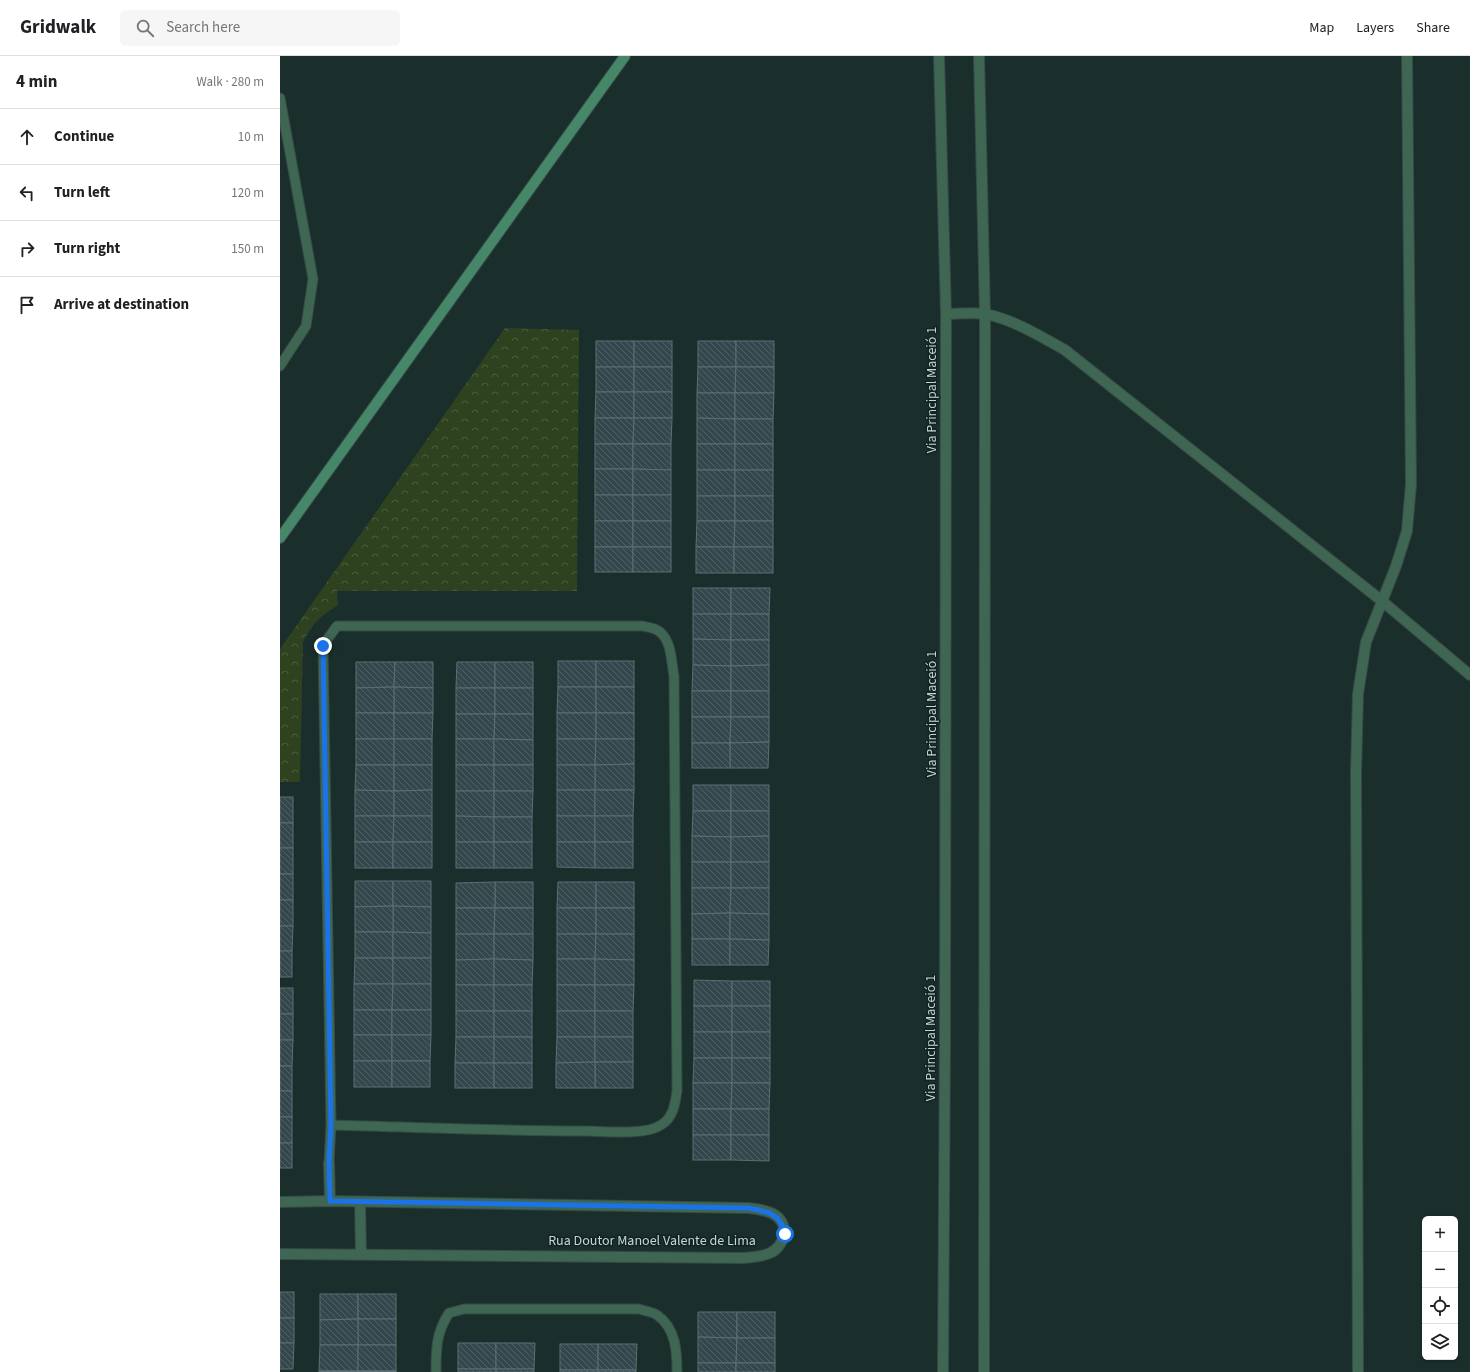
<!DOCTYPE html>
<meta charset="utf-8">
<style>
:root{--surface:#fff;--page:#f6f6f6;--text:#202124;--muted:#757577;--line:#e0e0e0}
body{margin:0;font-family:"Source Sans 3",sans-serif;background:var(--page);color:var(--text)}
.controls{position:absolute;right:12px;bottom:12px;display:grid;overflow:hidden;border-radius:6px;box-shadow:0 1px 3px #0004}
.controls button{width:36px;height:36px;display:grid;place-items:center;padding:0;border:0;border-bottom:1px solid var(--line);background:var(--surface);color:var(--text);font:20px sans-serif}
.stop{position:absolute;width:12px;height:12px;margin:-9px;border:3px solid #1a73e8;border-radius:50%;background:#fff}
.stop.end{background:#1a73e8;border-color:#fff;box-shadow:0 1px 4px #0008}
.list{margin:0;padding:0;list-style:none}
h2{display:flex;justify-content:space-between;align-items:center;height:52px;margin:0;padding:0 16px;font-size:17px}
h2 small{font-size:13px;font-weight:400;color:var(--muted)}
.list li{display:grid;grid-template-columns:26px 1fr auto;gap:12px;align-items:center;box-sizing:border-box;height:56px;padding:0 16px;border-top:1px solid var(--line)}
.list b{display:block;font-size:15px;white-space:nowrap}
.list em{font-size:13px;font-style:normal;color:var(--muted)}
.icon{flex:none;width:22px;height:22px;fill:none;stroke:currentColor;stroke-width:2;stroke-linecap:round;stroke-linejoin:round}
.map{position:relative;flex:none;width:1190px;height:1316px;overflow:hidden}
header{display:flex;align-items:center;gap:24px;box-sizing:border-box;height:56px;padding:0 20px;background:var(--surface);border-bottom:1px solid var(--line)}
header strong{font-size:19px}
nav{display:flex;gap:22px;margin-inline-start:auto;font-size:14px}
.search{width:280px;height:36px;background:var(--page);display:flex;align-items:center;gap:10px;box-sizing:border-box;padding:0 14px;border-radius:6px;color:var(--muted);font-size:15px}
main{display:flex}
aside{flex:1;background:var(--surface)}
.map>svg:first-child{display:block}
</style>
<header>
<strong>Gridwalk</strong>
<div class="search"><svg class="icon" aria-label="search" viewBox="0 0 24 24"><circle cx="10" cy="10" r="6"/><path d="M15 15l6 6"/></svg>Search here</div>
<nav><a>Map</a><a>Layers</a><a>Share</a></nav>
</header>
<main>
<aside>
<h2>4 min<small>Walk · 280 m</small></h2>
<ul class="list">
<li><svg class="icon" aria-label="ahead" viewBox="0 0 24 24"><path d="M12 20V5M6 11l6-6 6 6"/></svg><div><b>Continue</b></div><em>10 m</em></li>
<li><svg class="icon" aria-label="left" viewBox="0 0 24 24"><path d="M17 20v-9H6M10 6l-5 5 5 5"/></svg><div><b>Turn left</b></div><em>120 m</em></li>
<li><svg class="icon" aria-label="right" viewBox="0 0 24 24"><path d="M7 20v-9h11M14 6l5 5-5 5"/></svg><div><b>Turn right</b></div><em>150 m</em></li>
<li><svg class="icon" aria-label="arrive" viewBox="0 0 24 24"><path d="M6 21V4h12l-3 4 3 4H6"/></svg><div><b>Arrive at destination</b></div></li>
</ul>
</aside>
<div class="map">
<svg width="1190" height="1316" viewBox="0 0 1190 1316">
<defs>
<pattern id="park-crowns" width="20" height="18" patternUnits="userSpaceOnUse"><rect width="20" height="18" fill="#2e421f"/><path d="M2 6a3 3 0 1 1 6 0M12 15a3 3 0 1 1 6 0" fill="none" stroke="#4b5c3f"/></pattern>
<pattern id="building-back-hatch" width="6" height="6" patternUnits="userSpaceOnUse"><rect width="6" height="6" fill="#34474d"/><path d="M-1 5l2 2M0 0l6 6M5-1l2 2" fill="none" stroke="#506166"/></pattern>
</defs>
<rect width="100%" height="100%" fill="#1a2e2c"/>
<!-- park -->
<path fill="url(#park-crowns)" d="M225 272 299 274 297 535H57L58 549C39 561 33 567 23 586L20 726H0V593Z"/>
<!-- building -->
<g fill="url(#building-back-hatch)" stroke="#5c6f76">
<rect x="316" y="285" width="38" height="26"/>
<rect x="354" y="285" width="38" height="26"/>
<rect x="418" y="285" width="38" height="26"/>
<rect x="456" y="285" width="38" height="26"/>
<rect x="316" y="311" width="38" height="25"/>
<rect x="354" y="311" width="38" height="25"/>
<path d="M418 311H456L455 337H417Z"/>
<path d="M456 311H494V337H455Z"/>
<path d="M316 336H354V362H315Z"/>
<rect x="354" y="336" width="38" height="26"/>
<path d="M417 337H455V363L417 362Z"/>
<path d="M455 337H494L493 363H455Z"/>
<path d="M315 362H354L353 388H315Z"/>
<path d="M354 362H392L391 388H353Z"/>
<path d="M417 362 455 363V388H417Z"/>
<rect x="455" y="363" width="38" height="25"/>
<rect x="315" y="388" width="38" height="25"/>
<path d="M353 388H391V414L353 413Z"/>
<rect x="417" y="388" width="38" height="26"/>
<rect x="455" y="388" width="38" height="26"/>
<rect x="315" y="413" width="38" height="26"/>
<path d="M353 413 391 414V439H353Z"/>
<rect x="417" y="414" width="38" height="26"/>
<rect x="455" y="414" width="38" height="26"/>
<rect x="315" y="439" width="38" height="26"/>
<rect x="353" y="439" width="38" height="26"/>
<rect x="417" y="440" width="38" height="25"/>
<rect x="455" y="440" width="38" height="25"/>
<rect x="315" y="465" width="38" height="26"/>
<rect x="353" y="465" width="38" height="26"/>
<path d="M417 465H455L454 491H416Z"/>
<path d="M455 465H493V491H454Z"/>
<rect x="315" y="491" width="38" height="25"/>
<rect x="353" y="491" width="38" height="25"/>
<rect x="416" y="491" width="38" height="26"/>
<rect x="454" y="491" width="39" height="26"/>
<rect x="413" y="532" width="38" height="26"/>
<path d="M451 532H490L489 558H451Z"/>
<path d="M413 558H451V584L413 583Z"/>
<rect x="451" y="558" width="38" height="26"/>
<path d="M413 583 451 584V610L413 609Z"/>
<path d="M451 584H489V609L451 610Z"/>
<rect x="278" y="605" width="38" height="26"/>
<rect x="316" y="605" width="38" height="26"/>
<path d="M76 606H115L114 631 76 632Z"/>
<path d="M115 606H153V632L114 631Z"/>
<path d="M177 606H215V632H176Z"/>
<rect x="215" y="606" width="38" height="26"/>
<path d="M413 609 451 610V635H412Z"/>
<path d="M489 609V635H451V610Z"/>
<path d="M114 631 153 632V657H114Z"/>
<path d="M114 631V657H76V632Z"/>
<path d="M278 631H316V657H277Z"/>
<rect x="316" y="631" width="38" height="26"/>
<rect x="176" y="632" width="39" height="26"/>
<rect x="215" y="632" width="38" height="26"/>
<rect x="412" y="635" width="39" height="26"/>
<rect x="451" y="635" width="38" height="26"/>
<rect x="76" y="657" width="38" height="26"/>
<path d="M114 657H153L152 683H114Z"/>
<rect x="277" y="657" width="39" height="26"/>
<rect x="316" y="657" width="38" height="26"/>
<path d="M176 658H215L214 683H176Z"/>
<path d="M215 658H253V684L214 683Z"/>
<path d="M412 661H451L450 687H412Z"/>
<path d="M451 661H489V686L450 687Z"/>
<rect x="76" y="683" width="38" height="26"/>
<rect x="114" y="683" width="38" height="26"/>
<rect x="176" y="683" width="38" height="26"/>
<path d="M214 683 253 684V709H214Z"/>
<path d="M277 683H316L315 709H277Z"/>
<path d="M316 683H354V708L315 709Z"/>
<path d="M489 686 488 712H450V687Z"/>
<rect x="412" y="687" width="38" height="25"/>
<path d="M354 708V734H315V709Z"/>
<path d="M76 709H114V735L75 734Z"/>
<path d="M114 709H152V734L114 735Z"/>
<rect x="176" y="709" width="38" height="26"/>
<rect x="214" y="709" width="39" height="26"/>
<rect x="277" y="709" width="38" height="25"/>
<rect x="413" y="729" width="38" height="26"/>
<rect x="451" y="729" width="38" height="26"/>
<path d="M75 734 114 735V760H75Z"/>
<path d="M152 734V760H114V735Z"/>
<rect x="277" y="734" width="38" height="26"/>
<path d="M315 734H354L353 760H315Z"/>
<path d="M176 735H214V761L176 760Z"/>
<path d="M214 735H253L252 761H214Z"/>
<rect x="0" y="741" width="13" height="26"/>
<path d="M413 755H451V781L412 780Z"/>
<path d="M451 755H489V780L451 781Z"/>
<path d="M75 760H114L113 786H75Z"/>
<path d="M114 760H152V786H113Z"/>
<path d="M176 760 214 761V786H176Z"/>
<rect x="277" y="760" width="38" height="26"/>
<rect x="315" y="760" width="38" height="26"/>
<rect x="214" y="761" width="38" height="25"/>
<rect x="0" y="767" width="13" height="25"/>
<path d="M412 780 451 781V806H412Z"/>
<path d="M489 780V806H451V781Z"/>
<rect x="75" y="786" width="38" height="26"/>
<rect x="113" y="786" width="39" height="26"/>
<rect x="176" y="786" width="38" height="26"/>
<rect x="214" y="786" width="38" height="26"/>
<path d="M277 786H315V812L277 811Z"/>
<rect x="315" y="786" width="38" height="26"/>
<rect x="0" y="792" width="13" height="26"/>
<rect x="412" y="806" width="39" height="26"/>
<rect x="451" y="806" width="38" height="26"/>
<rect x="0" y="818" width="13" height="26"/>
<path d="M75 825H113V850L75 851Z"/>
<path d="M113 825H151V851L113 850Z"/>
<rect x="215" y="826" width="38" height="26"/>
<path d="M215 826V852H176V827Z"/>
<path d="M278 826H316V852H277Z"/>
<rect x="316" y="826" width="38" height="26"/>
<path d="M412 832H451L450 857 412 858Z"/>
<path d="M451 832H489V858L450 857Z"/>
<rect x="0" y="844" width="13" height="26"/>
<path d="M113 850 151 851V877L113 876Z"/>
<path d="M113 850V876H75V851Z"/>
<path d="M176 852H215L214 878H176Z"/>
<path d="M215 852H253V878H214Z"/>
<rect x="277" y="852" width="39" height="26"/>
<rect x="316" y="852" width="38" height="26"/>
<path d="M450 857V883H412V858Z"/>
<path d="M450 857 489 858V884L450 883Z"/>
<path d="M0 870H13L12 895H0Z"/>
<rect x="75" y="876" width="38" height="26"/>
<path d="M113 876 151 877V902H113Z"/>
<path d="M176 878H214V903L176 904Z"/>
<path d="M214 878H253V904L214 903Z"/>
<path d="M277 878H316L315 903H277Z"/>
<path d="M316 878H354V904L315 903Z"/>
<rect x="412" y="883" width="38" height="26"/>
<path d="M450 883 489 884 488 909H450Z"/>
<rect x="0" y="895" width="12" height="26"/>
<path d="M75 902H113V928H74Z"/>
<rect x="113" y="902" width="38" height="26"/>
<path d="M214 903V929H176V904Z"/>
<path d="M214 903 253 904 252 929H214Z"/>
<rect x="277" y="903" width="38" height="26"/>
<path d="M315 903 354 904V929H315Z"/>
<path d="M414 924 452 925V950H414Z"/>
<rect x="452" y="925" width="38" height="25"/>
<path d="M74 928H113L112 954H74Z"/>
<path d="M113 928H151V954H112Z"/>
<rect x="176" y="929" width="38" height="26"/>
<rect x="214" y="929" width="38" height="26"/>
<rect x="277" y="929" width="38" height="26"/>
<path d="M315 929H354L353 955H315Z"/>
<rect x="0" y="932" width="13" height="26"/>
<rect x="414" y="950" width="38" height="26"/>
<rect x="452" y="950" width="38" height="26"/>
<rect x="74" y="954" width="38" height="25"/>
<rect x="112" y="954" width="39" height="25"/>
<rect x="176" y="955" width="38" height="26"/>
<rect x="214" y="955" width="38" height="26"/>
<rect x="277" y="955" width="38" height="26"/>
<rect x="315" y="955" width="38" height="26"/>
<rect x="0" y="958" width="13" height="26"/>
<rect x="414" y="976" width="38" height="26"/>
<rect x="452" y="976" width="38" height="26"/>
<rect x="74" y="979" width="38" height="26"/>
<path d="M112 979H151L150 1005H112Z"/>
<path d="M176 981H214V1007H175Z"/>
<rect x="214" y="981" width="38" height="26"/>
<path d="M277 981H315V1006L276 1007Z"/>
<rect x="315" y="981" width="38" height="25"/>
<path d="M0 984H13L12 1010H0Z"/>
<path d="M414 1002H452V1027H413Z"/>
<rect x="452" y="1002" width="38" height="25"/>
<rect x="74" y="1005" width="38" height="26"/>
<rect x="112" y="1005" width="38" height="26"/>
<rect x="315" y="1006" width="38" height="26"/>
<path d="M315 1006V1032H276V1007Z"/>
<rect x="175" y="1007" width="39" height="25"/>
<rect x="214" y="1007" width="38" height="25"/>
<rect x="0" y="1010" width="12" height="25"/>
<path d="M413 1027H452L451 1053H413Z"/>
<path d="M452 1027H490L489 1053H451Z"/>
<rect x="0" y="1035" width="12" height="26"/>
<rect x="413" y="1053" width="38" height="26"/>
<rect x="451" y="1053" width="38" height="26"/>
<rect x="0" y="1061" width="12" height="26"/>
<rect x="413" y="1079" width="38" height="25"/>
<path d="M451 1079H489V1105L451 1104Z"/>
<rect x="0" y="1087" width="12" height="25"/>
<rect x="0" y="1236" width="14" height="26"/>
<path d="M40 1238H78V1263L40 1264Z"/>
<rect x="78" y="1238" width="38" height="25"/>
<path d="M418 1256H457V1282L418 1281Z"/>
<rect x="457" y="1256" width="38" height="26"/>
<rect x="0" y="1262" width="14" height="25"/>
<rect x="78" y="1263" width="38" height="26"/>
<path d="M78 1263V1289H40V1264Z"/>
<path d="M418 1281 457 1282 456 1307H418Z"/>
<path d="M457 1282H495V1307H456Z"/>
<path d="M0 1287H14L13 1313H0Z"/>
<rect x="178" y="1287" width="38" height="26"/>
<path d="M216 1287H255L254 1313H216Z"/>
<rect x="280" y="1288" width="38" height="26"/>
<path d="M318 1288H357L356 1314H318Z"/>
<path d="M40 1289H78V1315H39Z"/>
<rect x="78" y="1289" width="38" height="26"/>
<rect x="418" y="1307" width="38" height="9"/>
<rect x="456" y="1307" width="39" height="9"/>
<rect x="178" y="1313" width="38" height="3"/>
<rect x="216" y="1313" width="38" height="3"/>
<rect x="280" y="1314" width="38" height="2"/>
<rect x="318" y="1314" width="38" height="2"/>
<rect x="39" y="1315" width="39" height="1"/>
<rect x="78" y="1315" width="38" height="1"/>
</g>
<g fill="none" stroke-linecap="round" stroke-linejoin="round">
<!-- lane casing -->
<g stroke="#364947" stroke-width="11">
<g id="lane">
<path d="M0 42 33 223 26 270 0 310"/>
<path d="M49 1107 51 1069 43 589 57 570H363C367 571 372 572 375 573 392 580 391 605 394 620L397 1035C395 1049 393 1062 381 1069 365 1080 323 1075 303 1075 219 1075 135 1071 51 1069"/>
<path d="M156 1316C156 1293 156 1277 169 1257L184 1253H359C365 1255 373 1256 377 1259 396 1272 397 1296 397 1316"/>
</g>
</g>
<!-- street casing -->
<g stroke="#364947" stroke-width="12">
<g id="street">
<path d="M659 0 666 258 665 984 663 1316"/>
<path d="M699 0 705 258 704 1316"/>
<path d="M666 258C679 258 694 256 706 258 734 264 760 280 785 294L1102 545 1190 619"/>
<path d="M49 1107 50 1145"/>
<path d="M0 1146 50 1145 468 1152C477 1153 487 1154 495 1159 510 1169 505 1190 490 1197 482 1201 472 1201 463 1202L0 1198"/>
<path d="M80 1146 81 1198"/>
<path d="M1078 1316 1076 716 1078 638 1086 586 1116 510 1127 475 1131 428 1127 0"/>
</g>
</g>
<!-- secondary casing -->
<g stroke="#364947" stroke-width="12">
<path id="secondary" d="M0 482 345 0"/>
</g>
<!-- lane -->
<use href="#lane" stroke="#3e6653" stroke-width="9"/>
<!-- street -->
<use href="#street" stroke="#3e6653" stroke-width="10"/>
<!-- secondary -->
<use href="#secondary" stroke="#468769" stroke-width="10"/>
</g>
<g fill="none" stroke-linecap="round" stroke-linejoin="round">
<!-- route -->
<path stroke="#1a73e8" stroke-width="5" d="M43 590 51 1069 49 1107 50 1145 468 1152C486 1155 501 1157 505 1178"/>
</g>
<g text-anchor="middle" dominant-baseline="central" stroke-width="3" stroke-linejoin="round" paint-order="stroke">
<!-- street labels -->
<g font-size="14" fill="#c9d5d4" stroke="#102423">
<text transform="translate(652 334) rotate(-90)">Via Principal Maceió 1</text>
<text transform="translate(652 658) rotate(-90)">Via Principal Maceió 1</text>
<text transform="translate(651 982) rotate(-90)">Via Principal Maceió 1</text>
<text x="372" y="1185">Rua Doutor Manoel Valente de Lima</text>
</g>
</g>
</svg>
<div class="controls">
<button>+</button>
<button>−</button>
<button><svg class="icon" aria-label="locate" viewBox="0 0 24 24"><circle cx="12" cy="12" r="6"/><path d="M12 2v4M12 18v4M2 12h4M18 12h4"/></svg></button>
<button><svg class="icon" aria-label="layers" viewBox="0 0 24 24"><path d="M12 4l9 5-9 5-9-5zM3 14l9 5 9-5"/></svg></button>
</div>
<div class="stop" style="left:505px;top:1178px"></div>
<div class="stop end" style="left:43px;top:590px"></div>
</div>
</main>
